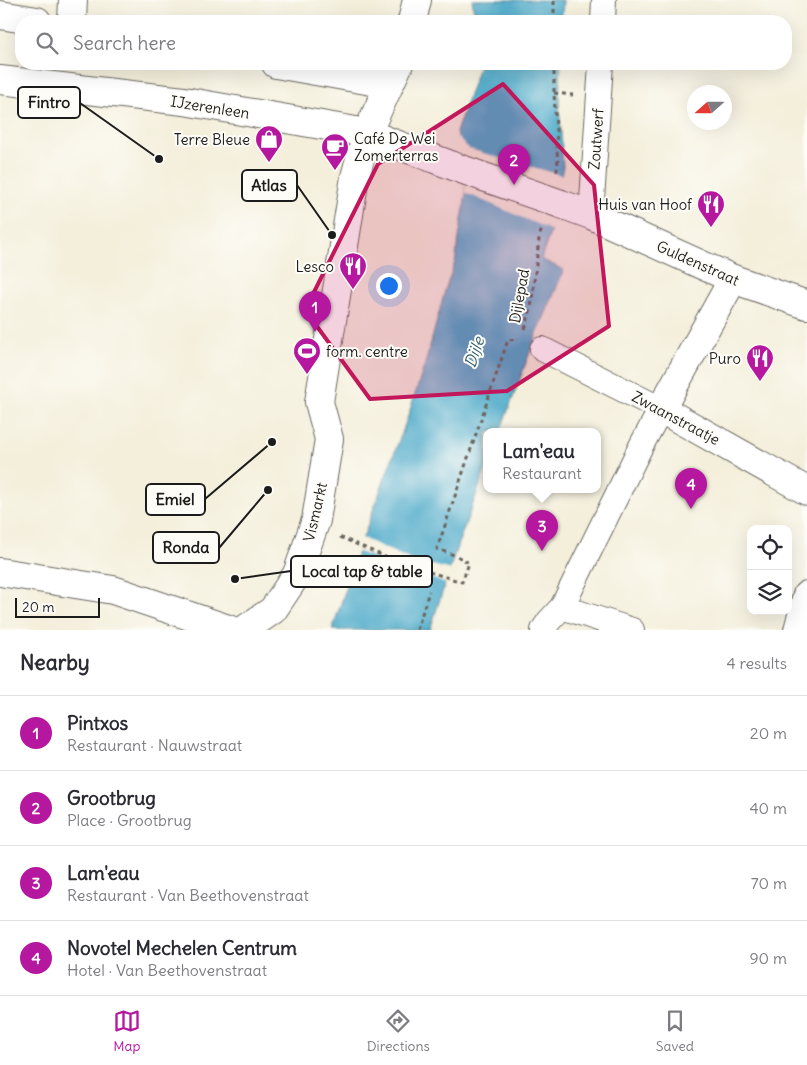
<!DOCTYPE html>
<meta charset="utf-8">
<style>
:root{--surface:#fff;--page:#f2f2f3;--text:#2b2b33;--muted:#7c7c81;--line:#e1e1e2;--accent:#b5179e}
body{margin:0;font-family:Delius,sans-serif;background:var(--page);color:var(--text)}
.controls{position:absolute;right:15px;bottom:15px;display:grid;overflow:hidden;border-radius:10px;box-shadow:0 5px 20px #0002}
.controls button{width:45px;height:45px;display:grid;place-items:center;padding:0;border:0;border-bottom:1px solid var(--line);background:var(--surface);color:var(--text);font:25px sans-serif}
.compass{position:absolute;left:687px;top:85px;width:45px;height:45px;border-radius:50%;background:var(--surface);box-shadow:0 5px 20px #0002;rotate:249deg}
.scale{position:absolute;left:15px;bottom:12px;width:85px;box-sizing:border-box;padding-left:5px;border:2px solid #1c1c1c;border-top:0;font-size:14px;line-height:18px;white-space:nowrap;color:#1c1c1c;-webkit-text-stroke:4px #fdfcf7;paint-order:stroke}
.you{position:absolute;left:388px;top:285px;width:18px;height:18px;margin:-12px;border:4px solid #fff;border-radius:50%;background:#1a73e8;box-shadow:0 0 0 8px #1a73e833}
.badge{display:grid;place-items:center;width:32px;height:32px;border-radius:50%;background:var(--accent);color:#fff;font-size:16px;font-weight:700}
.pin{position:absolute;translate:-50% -41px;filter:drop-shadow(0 1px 2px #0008)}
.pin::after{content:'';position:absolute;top:26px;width:18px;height:15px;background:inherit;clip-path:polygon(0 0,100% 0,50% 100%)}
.popup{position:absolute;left:483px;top:428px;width:118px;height:65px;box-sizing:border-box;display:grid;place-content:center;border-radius:10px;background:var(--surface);filter:drop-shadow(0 1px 4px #0005);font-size:16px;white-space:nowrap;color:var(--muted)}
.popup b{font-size:19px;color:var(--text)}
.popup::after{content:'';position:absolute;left:50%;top:100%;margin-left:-10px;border:10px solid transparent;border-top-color:var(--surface)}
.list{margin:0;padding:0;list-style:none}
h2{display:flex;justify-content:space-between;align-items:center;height:65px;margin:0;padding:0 20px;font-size:21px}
h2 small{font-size:16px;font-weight:400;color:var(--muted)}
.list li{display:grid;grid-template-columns:32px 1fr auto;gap:15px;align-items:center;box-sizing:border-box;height:75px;padding:0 20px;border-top:1px solid var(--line)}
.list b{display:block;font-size:19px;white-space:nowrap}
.list p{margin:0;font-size:16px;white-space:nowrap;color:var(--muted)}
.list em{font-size:16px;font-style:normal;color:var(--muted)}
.icon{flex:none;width:28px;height:28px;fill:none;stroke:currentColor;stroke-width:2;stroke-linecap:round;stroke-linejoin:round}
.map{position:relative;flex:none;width:807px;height:630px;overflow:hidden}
.search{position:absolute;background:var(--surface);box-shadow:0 5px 20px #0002;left:15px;right:15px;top:15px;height:55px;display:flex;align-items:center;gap:12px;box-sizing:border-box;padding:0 18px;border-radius:20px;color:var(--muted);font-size:19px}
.sheet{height:365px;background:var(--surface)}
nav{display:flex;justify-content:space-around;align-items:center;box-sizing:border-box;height:70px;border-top:1px solid var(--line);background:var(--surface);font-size:14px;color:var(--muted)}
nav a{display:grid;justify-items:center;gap:2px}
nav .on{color:var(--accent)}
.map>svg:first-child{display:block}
</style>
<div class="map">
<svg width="807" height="630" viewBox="0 0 807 630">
<rect width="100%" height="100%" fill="#fdfcf7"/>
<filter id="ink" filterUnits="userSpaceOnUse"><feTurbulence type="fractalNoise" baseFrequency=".02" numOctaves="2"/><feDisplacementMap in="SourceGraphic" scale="10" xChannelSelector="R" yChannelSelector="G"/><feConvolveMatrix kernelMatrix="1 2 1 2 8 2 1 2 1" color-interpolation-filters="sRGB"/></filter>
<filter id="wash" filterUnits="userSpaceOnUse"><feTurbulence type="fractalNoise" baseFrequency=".0096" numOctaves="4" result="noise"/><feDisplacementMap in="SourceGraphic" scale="20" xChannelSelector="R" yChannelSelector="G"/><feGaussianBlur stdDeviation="1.12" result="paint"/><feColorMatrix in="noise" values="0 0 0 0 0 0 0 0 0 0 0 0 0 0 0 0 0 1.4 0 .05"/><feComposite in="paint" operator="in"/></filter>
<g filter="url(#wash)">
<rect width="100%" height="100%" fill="#f4efdb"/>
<!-- water -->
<g fill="#4ba9c9" stroke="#346272">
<path d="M472 0H563L562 21H475Z"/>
<path d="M478 64H561L559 101 563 166 551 231 541 259 564 270 535 339 500 432H487V466L457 547 430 630H332L362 540 408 416 427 357 445 290 455 262 466 193 456 132 478 69Z"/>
</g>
<!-- pier -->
<g fill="#f4efdb">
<path d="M454 134 469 149 564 176 553 231 466 193Z"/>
<path d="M360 537 411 560 452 570 447 584 356 551Z"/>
</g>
</g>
<g filter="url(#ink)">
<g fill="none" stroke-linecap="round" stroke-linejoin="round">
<!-- pedestrian casing -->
<g stroke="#68665f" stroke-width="26">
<g id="pedestrian">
<path d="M603 21 604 0"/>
<path d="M591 215 601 64"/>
<path d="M542 349 661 409 642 444 562 607 549 621 543 630"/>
<path d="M562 607 632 630"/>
</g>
</g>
<!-- minor casing -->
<g stroke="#68665f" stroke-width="30">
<g id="minor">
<path d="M0 15 37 21"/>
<path d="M72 21 73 0"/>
<path d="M412 21 417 0"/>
<path d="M276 64 389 84"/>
<path d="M0 80 184 101 367 133 461 169"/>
<path d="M561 204 591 215 733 279 807 305"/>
<path d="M733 279 661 409 807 491"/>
<path d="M0 572 113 590 231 630"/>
<path d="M244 630 273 610 297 574 316 520 329 439 319 402 355 177 367 133 399 64"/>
<path d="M798 630 807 595"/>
</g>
</g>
<!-- path -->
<g stroke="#68665f" stroke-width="3" stroke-dasharray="4 4" stroke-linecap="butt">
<path d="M554 21V0"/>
<path d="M554 64V93L558 166 556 173"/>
<path d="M554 93 573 95"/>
<path d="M525 329 531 308 539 239 542 227"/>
<path d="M340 537 397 562 462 582 469 563 457 556 437 549 508 340 518 339"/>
<path d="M417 630 429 591"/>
</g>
<!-- pedestrian -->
<use href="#pedestrian" stroke="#fff" stroke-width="24"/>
<!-- minor -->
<use href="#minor" stroke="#fff" stroke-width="28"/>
<!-- minor-bridge casing -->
<g stroke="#68665f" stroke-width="30" stroke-linecap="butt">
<path id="minor-bridge" d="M461 169 561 204"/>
</g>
<!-- minor-bridge -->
<use href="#minor-bridge" stroke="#fff" stroke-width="28"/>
</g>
</g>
<!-- marked area -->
<path fill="#c2185b" fill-opacity="0.2" stroke="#c2185b" stroke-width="4" stroke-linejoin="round" d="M503 84 594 185 609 326 507 391 370 399 305 310 378 164Z"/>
<!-- icons -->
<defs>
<g id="shop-pin" transform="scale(1.4375)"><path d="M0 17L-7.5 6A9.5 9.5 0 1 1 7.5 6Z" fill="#b5179e" stroke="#fdfcf7"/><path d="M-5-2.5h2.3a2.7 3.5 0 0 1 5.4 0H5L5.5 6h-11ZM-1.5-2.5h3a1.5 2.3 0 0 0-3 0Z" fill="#fff"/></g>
<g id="cafe-pin" transform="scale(1.4375)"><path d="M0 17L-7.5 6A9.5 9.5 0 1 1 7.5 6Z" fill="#b5179e" stroke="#fdfcf7"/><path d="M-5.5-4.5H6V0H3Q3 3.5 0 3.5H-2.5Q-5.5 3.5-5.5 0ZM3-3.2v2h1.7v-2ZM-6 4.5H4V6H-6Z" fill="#fff"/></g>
<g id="restaurant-pin" transform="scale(1.4375)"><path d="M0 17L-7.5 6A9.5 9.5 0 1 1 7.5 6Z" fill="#b5179e" stroke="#fdfcf7"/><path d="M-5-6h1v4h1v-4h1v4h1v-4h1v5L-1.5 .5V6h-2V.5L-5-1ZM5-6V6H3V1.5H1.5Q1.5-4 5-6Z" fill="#fff"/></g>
<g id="stadium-pin" transform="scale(1.4375)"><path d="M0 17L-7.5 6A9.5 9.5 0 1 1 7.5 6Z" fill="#b5179e" stroke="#fdfcf7"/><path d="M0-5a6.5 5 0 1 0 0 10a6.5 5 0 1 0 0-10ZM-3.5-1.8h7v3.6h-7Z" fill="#fff"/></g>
</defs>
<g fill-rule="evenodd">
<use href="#shop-pin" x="269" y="139"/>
<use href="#cafe-pin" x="335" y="147"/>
<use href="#restaurant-pin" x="711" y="204"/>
<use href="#restaurant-pin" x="353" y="266"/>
<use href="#stadium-pin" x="307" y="351"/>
<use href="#restaurant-pin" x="760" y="358"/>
</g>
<g text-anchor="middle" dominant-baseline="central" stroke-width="4" stroke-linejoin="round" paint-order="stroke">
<!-- street labels -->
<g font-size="15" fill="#1c1c1c" stroke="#fdfcf7">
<text transform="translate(210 107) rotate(9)">IJzerenleen</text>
<text transform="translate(596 139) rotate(-86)">Zoutwerf</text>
<text transform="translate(698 263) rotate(24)">Guldenstraat</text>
<text transform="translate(519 296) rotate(-80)">Dijlepad</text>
<text transform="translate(676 418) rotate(28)">Zwaanstraatje</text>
<text transform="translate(315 512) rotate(-77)">Vismarkt</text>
</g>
<!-- poi labels -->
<g font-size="15" fill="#1c1c1c" stroke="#fdfcf7" text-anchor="end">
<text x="354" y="138" text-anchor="start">Café De Wei<tspan x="354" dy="17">Zomerterras</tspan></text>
<text x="250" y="139">Terre Bleue</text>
<text x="692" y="204">Huis van Hoof</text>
<text x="334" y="266">Lesco</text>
<text x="326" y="351" text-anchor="start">form. centre</text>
<text x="741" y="358">Puro</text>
</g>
<!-- water labels -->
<g font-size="16" font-style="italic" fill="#346272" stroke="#fdfcf7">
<text transform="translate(474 352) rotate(-71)">Dijle</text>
</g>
</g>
<!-- callouts -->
<path fill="none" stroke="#1c1c1c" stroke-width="2" d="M159 159L80 103M332 235L297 185M272 442L205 499M268 490L219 548M235 579L291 571"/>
<g fill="#1c1c1c" stroke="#fdfcf7" stroke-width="2">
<circle cx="159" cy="159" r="5"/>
<circle cx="332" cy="235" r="5"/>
<circle cx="272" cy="442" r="5"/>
<circle cx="268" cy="490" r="5"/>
<circle cx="235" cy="579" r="5"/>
</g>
<g fill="#fdfcf7" stroke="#1c1c1c" stroke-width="2">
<rect x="18" y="87" width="62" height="31" rx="5"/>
<rect x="242" y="170" width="55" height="31" rx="5"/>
<rect x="146" y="484" width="59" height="31" rx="5"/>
<rect x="153" y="532" width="66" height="31" rx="5"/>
<rect x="291" y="556" width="141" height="31" rx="5"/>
</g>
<g font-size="16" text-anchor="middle" font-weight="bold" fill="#1c1c1c">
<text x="49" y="108">Fintro</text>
<text x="269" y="191">Atlas</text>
<text x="175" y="505">Emiel</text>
<text x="186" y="553">Ronda</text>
<text x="362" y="577">Local tap &amp; table</text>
</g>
</svg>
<div class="controls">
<button><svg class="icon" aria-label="locate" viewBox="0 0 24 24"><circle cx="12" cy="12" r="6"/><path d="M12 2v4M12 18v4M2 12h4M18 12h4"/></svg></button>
<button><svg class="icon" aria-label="layers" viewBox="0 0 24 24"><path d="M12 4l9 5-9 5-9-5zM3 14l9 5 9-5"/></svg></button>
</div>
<svg class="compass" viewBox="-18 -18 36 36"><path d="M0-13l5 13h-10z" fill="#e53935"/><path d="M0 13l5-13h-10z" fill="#7c7c81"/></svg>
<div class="scale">20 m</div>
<div class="you"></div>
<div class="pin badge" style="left:315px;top:332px">1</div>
<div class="pin badge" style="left:514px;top:185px">2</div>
<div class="pin badge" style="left:542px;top:551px">3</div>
<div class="popup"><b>Lam'eau</b>Restaurant</div>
<div class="pin badge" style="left:691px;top:509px">4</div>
<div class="search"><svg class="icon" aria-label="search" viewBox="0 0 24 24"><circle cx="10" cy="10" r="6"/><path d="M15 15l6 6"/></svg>Search here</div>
</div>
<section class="sheet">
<h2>Nearby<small>4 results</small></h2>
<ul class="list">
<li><span class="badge">1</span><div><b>Pintxos</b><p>Restaurant · Nauwstraat</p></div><em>20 m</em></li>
<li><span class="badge">2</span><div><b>Grootbrug</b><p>Place · Grootbrug</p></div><em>40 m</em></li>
<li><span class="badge">3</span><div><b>Lam'eau</b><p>Restaurant · Van Beethovenstraat</p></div><em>70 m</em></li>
<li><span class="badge">4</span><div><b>Novotel Mechelen Centrum</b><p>Hotel · Van Beethovenstraat</p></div><em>90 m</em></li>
</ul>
</section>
<nav>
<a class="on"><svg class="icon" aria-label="map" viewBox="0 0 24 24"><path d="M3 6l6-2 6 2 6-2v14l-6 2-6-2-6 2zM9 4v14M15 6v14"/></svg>Map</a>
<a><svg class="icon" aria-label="directions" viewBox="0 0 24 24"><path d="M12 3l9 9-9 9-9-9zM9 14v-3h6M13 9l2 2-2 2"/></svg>Directions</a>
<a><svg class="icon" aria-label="saved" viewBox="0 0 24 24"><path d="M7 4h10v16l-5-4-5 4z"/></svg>Saved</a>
</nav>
